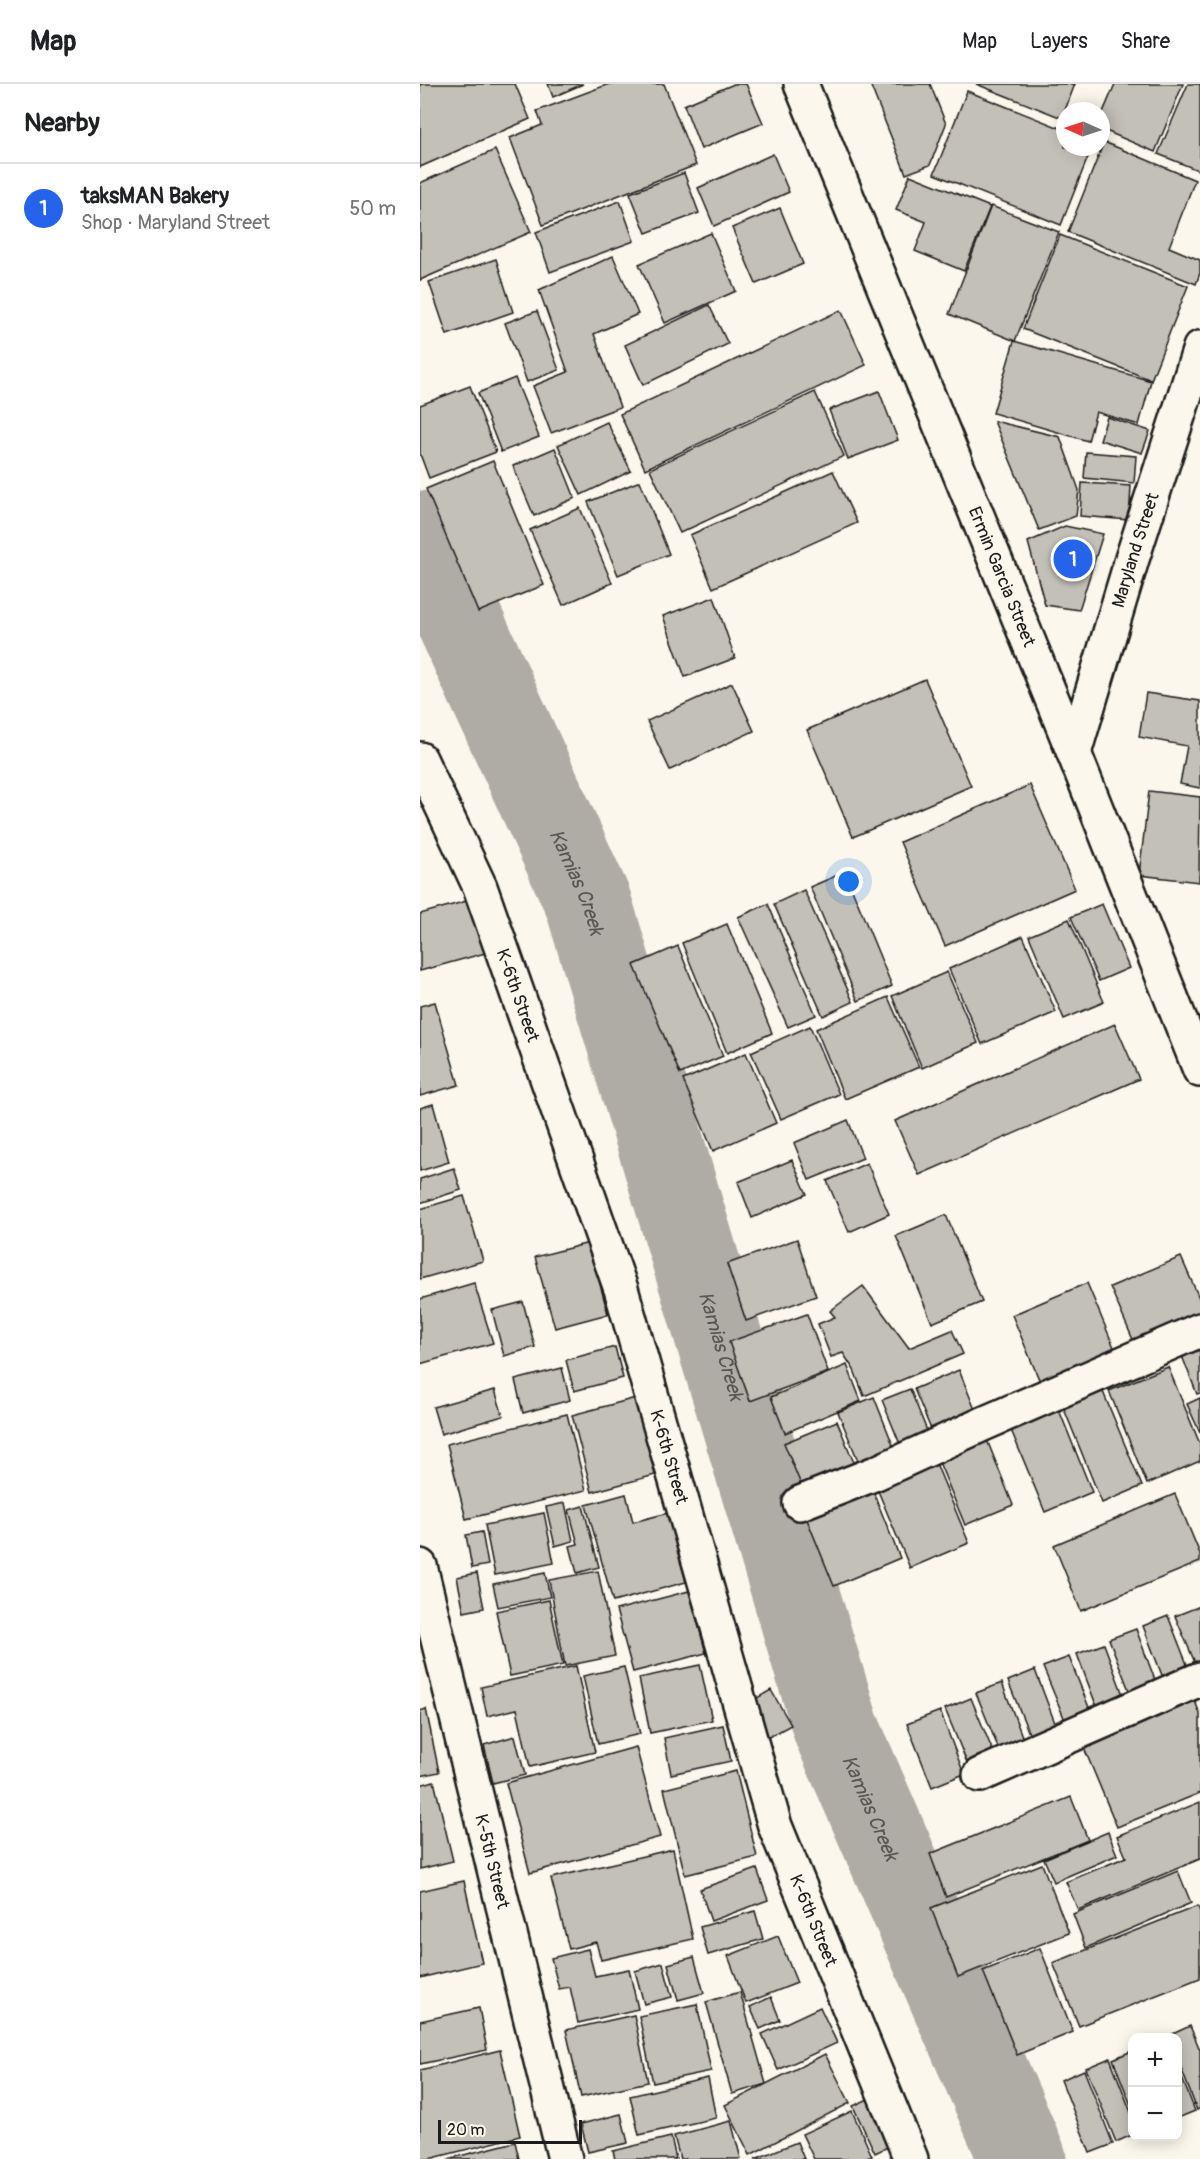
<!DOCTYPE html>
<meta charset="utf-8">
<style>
:root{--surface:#fff;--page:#f6f6f6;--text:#202124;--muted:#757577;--line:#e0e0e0;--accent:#2563eb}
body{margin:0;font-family:Pangolin,sans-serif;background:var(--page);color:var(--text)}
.controls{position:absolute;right:18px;bottom:18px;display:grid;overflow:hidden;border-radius:12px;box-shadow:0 3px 15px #0003}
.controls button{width:54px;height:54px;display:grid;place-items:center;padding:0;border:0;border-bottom:2px solid var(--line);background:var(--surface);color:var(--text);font:30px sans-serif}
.compass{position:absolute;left:636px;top:18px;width:54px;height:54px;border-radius:50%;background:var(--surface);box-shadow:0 3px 15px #0003;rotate:273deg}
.scale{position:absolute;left:18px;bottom:15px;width:144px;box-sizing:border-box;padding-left:6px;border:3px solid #1c1c1c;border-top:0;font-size:16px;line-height:21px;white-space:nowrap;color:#1c1c1c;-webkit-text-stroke:4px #fbf7ec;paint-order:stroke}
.you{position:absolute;left:429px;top:798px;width:21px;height:21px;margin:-15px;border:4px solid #fff;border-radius:50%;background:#1a73e8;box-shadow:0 0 0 9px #1a73e833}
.badge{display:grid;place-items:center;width:39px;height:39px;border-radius:50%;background:var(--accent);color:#fff;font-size:20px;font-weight:700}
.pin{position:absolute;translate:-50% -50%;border:3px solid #fff;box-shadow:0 2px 6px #0006}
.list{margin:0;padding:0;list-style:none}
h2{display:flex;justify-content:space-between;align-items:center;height:78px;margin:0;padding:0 24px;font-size:26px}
h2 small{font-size:20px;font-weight:400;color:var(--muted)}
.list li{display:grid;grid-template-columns:39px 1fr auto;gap:18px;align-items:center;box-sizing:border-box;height:90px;padding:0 24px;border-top:2px solid var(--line)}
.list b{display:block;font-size:22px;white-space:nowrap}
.list p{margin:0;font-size:20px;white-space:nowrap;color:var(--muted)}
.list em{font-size:20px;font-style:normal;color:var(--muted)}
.map{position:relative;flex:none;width:780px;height:2075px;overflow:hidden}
header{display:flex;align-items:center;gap:36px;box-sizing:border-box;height:84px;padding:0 30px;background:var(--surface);border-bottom:2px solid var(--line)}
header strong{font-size:28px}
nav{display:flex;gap:33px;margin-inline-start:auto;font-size:21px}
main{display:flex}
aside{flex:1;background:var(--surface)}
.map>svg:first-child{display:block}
</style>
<header>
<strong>Map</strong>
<nav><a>Map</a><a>Layers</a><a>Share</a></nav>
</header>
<main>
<aside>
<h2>Nearby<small></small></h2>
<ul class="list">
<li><span class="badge">1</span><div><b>taksMAN Bakery</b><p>Shop · Maryland Street</p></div><em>50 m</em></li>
</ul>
</aside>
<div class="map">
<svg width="780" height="2075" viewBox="0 0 780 2075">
<rect width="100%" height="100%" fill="#fbf7ec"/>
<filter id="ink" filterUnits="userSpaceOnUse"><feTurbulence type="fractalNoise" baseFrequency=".0167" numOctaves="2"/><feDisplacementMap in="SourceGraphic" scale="12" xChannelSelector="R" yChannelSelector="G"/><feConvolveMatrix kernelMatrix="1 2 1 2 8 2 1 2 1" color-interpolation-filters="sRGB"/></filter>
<g filter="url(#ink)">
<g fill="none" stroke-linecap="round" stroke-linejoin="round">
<!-- river -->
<path stroke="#afaca5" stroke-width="87" id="s1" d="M0 450 168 818 416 1644 603 2075"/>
</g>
<!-- building -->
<g fill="#c3c0b8" stroke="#1c1c1c" stroke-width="1.5">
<path d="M0 0H95L110 35 0 83Z"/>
<path d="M128 0H163L133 13Z"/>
<path d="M189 0H244L276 81 123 141 90 54 122 41 117 27Z"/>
<path d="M314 0H326L343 39 281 65 264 21Z"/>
<path d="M450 0H510L526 40 510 81 486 90Z"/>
<path d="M556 0H655L642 34Z"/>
<path d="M695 0H763L735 68 681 45V33Z"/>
<path d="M768 0H780V87L738 70Z"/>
<path d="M547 7 645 46V63H672L641 141 514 90Z"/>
<path d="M684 58 775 96 749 163 780 176V189L776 200 648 148Z"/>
<path d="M75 66 111 148 0 196V99Z"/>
<path d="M353 70 369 108 294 142 278 104Z"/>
<path d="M264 89 279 129 226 149 210 109Z"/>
<path d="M490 91 570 123 544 187 495 167 506 138 476 126Z"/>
<path d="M200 117 214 157 130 188 116 148Z"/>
<path d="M571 122 639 148 595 257 529 230Z"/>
<path d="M360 124 383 180 336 200 312 144Z"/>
<path d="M291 149 316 207 245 239 219 180Z"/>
<path d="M640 151 768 202 731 296 603 245Z"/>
<path d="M193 172 218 230 174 250 200 323 131 349 113 302 148 288 119 206Z"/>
<path d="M76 175 93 228 27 251 9 198Z"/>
<path d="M289 221 308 260 223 301 205 261Z"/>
<path d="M421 226 446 281 225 385 200 330Z"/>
<path d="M117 227 139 286 107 298 85 239Z"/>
<path d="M594 257 731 297 719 341 676 328 668 357 573 329Z"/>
<path d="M95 294 119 353 81 368 58 309Z"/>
<path d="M50 302 76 368 9 394 0 370V321Z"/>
<path d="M459 307 478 356 428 375 409 326Z"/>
<path d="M395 308 424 372 260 449 230 385Z"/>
<path d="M687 333 730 347 722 369 680 356Z"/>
<path d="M574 337 640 353 659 406 656 432 619 446Z"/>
<path d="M187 338 211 387 161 411 138 361Z"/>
<path d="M135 364 155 414 114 432 93 382Z"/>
<path d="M666 368 716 372 714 399 664 394Z"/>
<path d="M73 377 124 501 58 528 6 405Z"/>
<path d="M413 387 437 439 293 504 270 451Z"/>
<path d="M220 397 249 470 198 491 168 418Z"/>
<path d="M662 399 711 402 709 436 660 432Z"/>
<path d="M160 424 192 499 143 521 110 446Z"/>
<path d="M645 442 683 450 659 526 625 521 608 458Z"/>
<path d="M294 513 315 574 265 593 243 532Z"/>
<path d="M505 595 551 702 433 753 387 646Z"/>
<path d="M312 599 334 647 250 686 227 637Z"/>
<path d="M726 609 780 617V704L760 700 767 662 719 653Z"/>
<path d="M610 701 655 805 525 862 480 758Z"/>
<path d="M729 707 780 713 779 798 719 791Z"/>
<path d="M425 788 472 902 438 917 390 803Z"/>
<path d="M384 806 433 918 403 932 354 820Z"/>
<path d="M54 815 69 868 0 887V830Z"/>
<path d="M348 820 396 931 368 943 318 833Z"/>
<path d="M682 820 709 884 679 897 651 833Z"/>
<path d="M649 835 684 918 644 935 609 852Z"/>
<path d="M307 840 352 949 307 969 262 859Z"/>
<path d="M603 852 636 928 562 960 529 885Z"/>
<path d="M258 862 303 972 260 990 214 881Z"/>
<path d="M527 888 558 959 502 984 472 912Z"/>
<path d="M468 913 499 983 425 1015 396 945Z"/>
<path d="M15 918 39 1001 0 1012V922Z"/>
<path d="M695 940 719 995 499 1091 475 1037Z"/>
<path d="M390 942 419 1010 361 1035 331 968Z"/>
<path d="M326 969 356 1039 293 1067 263 996Z"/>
<path d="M13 1020 29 1078 0 1087V1024Z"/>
<path d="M428 1036 443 1074 389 1096 374 1059Z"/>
<path d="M372 1076 387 1110 332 1134 318 1098Z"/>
<path d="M447 1079 469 1130 429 1148 407 1097Z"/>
<path d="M34 1084 41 1106 0 1119V1095Z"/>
<path d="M44 1112 63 1177 0 1195V1125Z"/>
<path d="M526 1131 562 1218 512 1239 476 1152Z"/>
<path d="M377 1155 396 1212 326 1237 307 1180Z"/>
<path d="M169 1159 188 1230 135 1244 115 1173Z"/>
<path d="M761 1173 780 1216V1229L714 1258 690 1203Z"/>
<path d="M54 1199 73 1259 0 1280V1215Z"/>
<path d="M667 1199 696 1268 621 1300 592 1231Z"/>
<path d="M443 1202 489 1264 532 1246 543 1270 444 1312 434 1286 423 1269 411 1273 398 1240 415 1233 410 1227Z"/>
<path d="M103 1218 115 1263 84 1272 72 1226Z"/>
<path d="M387 1230 408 1288 330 1317 309 1258Z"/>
<path d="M195 1263 203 1294 154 1307 146 1276Z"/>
<path d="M780 1265V1309L777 1310 762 1272Z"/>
<path d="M427 1281 441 1317 365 1349 351 1313Z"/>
<path d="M748 1283 780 1360V1377L727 1400 689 1307Z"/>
<path d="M142 1284 150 1316 103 1329 95 1296Z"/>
<path d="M539 1286 560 1338 516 1357 494 1305Z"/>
<path d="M681 1303 722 1402 682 1419 642 1320Z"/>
<path d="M490 1305 512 1359 484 1370 462 1316Z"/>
<path d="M75 1306 83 1332 21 1350 13 1323Z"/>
<path d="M454 1313 479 1376 444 1391 418 1328Z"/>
<path d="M216 1314 235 1391 172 1408 152 1331Z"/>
<path d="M780 1314V1349L767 1320Z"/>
<path d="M637 1321 672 1408 625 1428 589 1341Z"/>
<path d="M147 1330 166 1406 46 1435 27 1360Z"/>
<path d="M417 1337 439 1391 386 1413 364 1359Z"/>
<path d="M563 1346 593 1421 545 1441 514 1366Z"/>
<path d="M515 1377 549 1459 490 1484 456 1402Z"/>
<path d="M448 1395 480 1474 414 1502 382 1423Z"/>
<path d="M206 1410 213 1438 248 1429 266 1498 193 1518 166 1421Z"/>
<path d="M755 1410 780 1470V1478L661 1527 634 1461Z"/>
<path d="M145 1419 153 1457 135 1462 126 1423Z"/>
<path d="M163 1422 179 1483 157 1489 150 1462 158 1460 149 1426Z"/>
<path d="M124 1429 134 1479 75 1491 65 1441Z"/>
<path d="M62 1448 68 1481 52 1484 46 1451Z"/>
<path d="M178 1487 195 1572 145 1582 129 1496Z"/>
<path d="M57 1489 64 1524 44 1528 37 1493Z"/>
<path d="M125 1489 130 1513 78 1523 73 1500Z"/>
<path d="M269 1507 286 1569 213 1588 196 1526Z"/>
<path d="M129 1516 143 1581 90 1592 76 1527Z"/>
<path d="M780 1522V1587L779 1588 755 1532Z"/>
<path d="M748 1532 770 1588 745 1599 723 1542Z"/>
<path d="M716 1545 738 1604 712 1614 689 1555Z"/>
<path d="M684 1560 705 1616 678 1626 657 1570Z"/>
<path d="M649 1573 672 1631 647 1641 623 1583Z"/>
<path d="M280 1581 292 1636 230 1649 219 1594Z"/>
<path d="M156 1582 175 1668 110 1683 97 1625 67 1632 61 1603Z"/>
<path d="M204 1583 220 1650 178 1660 163 1592Z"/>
<path d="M615 1586 638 1647 612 1657 588 1597Z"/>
<path d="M582 1599 606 1663 582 1673 556 1609Z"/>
<path d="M351 1606 371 1641 345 1655 325 1621Z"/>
<path d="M551 1614 576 1675 550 1686 525 1625Z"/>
<path d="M775 1617 780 1630V1709L697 1743 664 1664Z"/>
<path d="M6 1625 19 1688 0 1692V1627Z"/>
<path d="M520 1627 544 1690 512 1703 487 1640Z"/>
<path d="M303 1641 311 1677 251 1690 244 1654Z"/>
<path d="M95 1652 105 1691 73 1699 64 1661Z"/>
<path d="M216 1663 240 1753 110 1789 86 1699Z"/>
<path d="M316 1687 337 1773 265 1791 244 1705Z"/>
<path d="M14 1697 33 1777 0 1785V1701Z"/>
<path d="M651 1713 668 1756 526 1813 510 1770Z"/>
<path d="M780 1718V1775L658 1826 646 1798 706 1773 697 1752Z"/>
<path d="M688 1748 697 1771 634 1798 624 1775Z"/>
<path d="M253 1765 273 1855 181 1876 176 1858 149 1865 131 1794Z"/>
<path d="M622 1780 649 1849 538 1893 511 1824Z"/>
<path d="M337 1785 348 1816 291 1837 280 1805Z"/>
<path d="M758 1787 771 1819 666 1864 653 1830Z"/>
<path d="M44 1797 62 1879 0 1894V1807Z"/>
<path d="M778 1822 780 1828V1894L659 1942 633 1879Z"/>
<path d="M335 1827 343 1855 288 1871 280 1843Z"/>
<path d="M358 1852 377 1899 326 1919 308 1872Z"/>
<path d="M620 1864 653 1948 597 1971 563 1887Z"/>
<path d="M168 1865 175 1892 209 1885 218 1925 158 1939 150 1903 139 1905 131 1874Z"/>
<path d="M274 1873 284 1909 258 1916 248 1880Z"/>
<path d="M243 1879 252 1913 224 1920 215 1887Z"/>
<path d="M320 1908 346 2000 312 2010 286 1918Z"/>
<path d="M351 1913 360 1936 340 1945 330 1923Z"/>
<path d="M277 1920 291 1987 233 1999 219 1932Z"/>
<path d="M400 1923 417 1959 358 1986 342 1950Z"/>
<path d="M59 1924 67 1966 0 1980V1937Z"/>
<path d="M214 1931 228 1998 161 2013 146 1946Z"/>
<path d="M770 1942 780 1966V2024L777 2026 758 1976V1954H748V1952Z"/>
<path d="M80 1966 100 2052 9 2075H0V1986Z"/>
<path d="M712 1967V2024L693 1975Z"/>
<path d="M405 1970 430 2019 330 2071 305 2021Z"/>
<path d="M690 1974 712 2031V2051L696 2058 666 1984Z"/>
<path d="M758 1984 775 2027 758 2034Z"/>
<path d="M664 1986 693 2060 670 2069 641 1996Z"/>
<path d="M288 1994 296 2034 219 2051 210 2012Z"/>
<path d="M448 2015 470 2062 455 2069 433 2022Z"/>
<path d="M432 2027 452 2072 445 2075H394L382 2050Z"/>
<path d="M201 2030 208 2059 168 2068 161 2040Z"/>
<path d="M311 2037 321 2075H260L254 2052Z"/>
<path d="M251 2053 256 2075H195L193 2067Z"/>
<path d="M95 2058 99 2075H28Z"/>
<path d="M377 2058 384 2075H335Z"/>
</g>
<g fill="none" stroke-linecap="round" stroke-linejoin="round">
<!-- minor casing -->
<g stroke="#1c1c1c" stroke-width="38">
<g id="minor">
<path id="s2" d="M381 0 654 669 780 986"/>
<path id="s3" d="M654 669 712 475 780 264"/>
<path id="s4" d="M0 675 60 803 201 1205 355 1742 491 2075"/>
<path d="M380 1419 456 1389 563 1340 780 1246"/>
<path id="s5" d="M0 1482 145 2075"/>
<path d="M560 1691 780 1595"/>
</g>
</g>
<!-- minor -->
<use href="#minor" stroke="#fbf7ec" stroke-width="33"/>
</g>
</g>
<g text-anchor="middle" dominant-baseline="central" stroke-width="4.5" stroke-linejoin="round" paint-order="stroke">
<!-- street labels -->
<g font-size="18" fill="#1c1c1c" stroke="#fbf7ec">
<text stroke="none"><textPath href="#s3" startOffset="212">Maryland Street</textPath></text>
<text stroke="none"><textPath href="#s2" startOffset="532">Ermin Garcia Street</textPath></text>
<text stroke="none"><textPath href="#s4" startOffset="256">K-6th Street</textPath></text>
<text stroke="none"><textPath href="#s4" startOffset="742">K-6th Street</textPath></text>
<text stroke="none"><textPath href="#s5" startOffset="304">K-5th Street</textPath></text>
<text stroke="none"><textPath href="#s4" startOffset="1228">K-6th Street</textPath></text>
</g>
<!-- water labels -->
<g font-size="20" font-style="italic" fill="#575653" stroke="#fbf7ec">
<text stroke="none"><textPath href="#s1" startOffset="382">Kamias Creek</textPath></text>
<text stroke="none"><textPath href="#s1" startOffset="868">Kamias Creek</textPath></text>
<text stroke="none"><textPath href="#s1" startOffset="1354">Kamias Creek</textPath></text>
</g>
</g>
</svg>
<div class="controls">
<button>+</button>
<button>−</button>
</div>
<svg class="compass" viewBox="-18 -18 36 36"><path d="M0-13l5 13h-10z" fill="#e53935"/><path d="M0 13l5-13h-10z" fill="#757577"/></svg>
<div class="scale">20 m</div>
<div class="you"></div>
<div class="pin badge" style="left:653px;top:475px">1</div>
</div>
</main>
